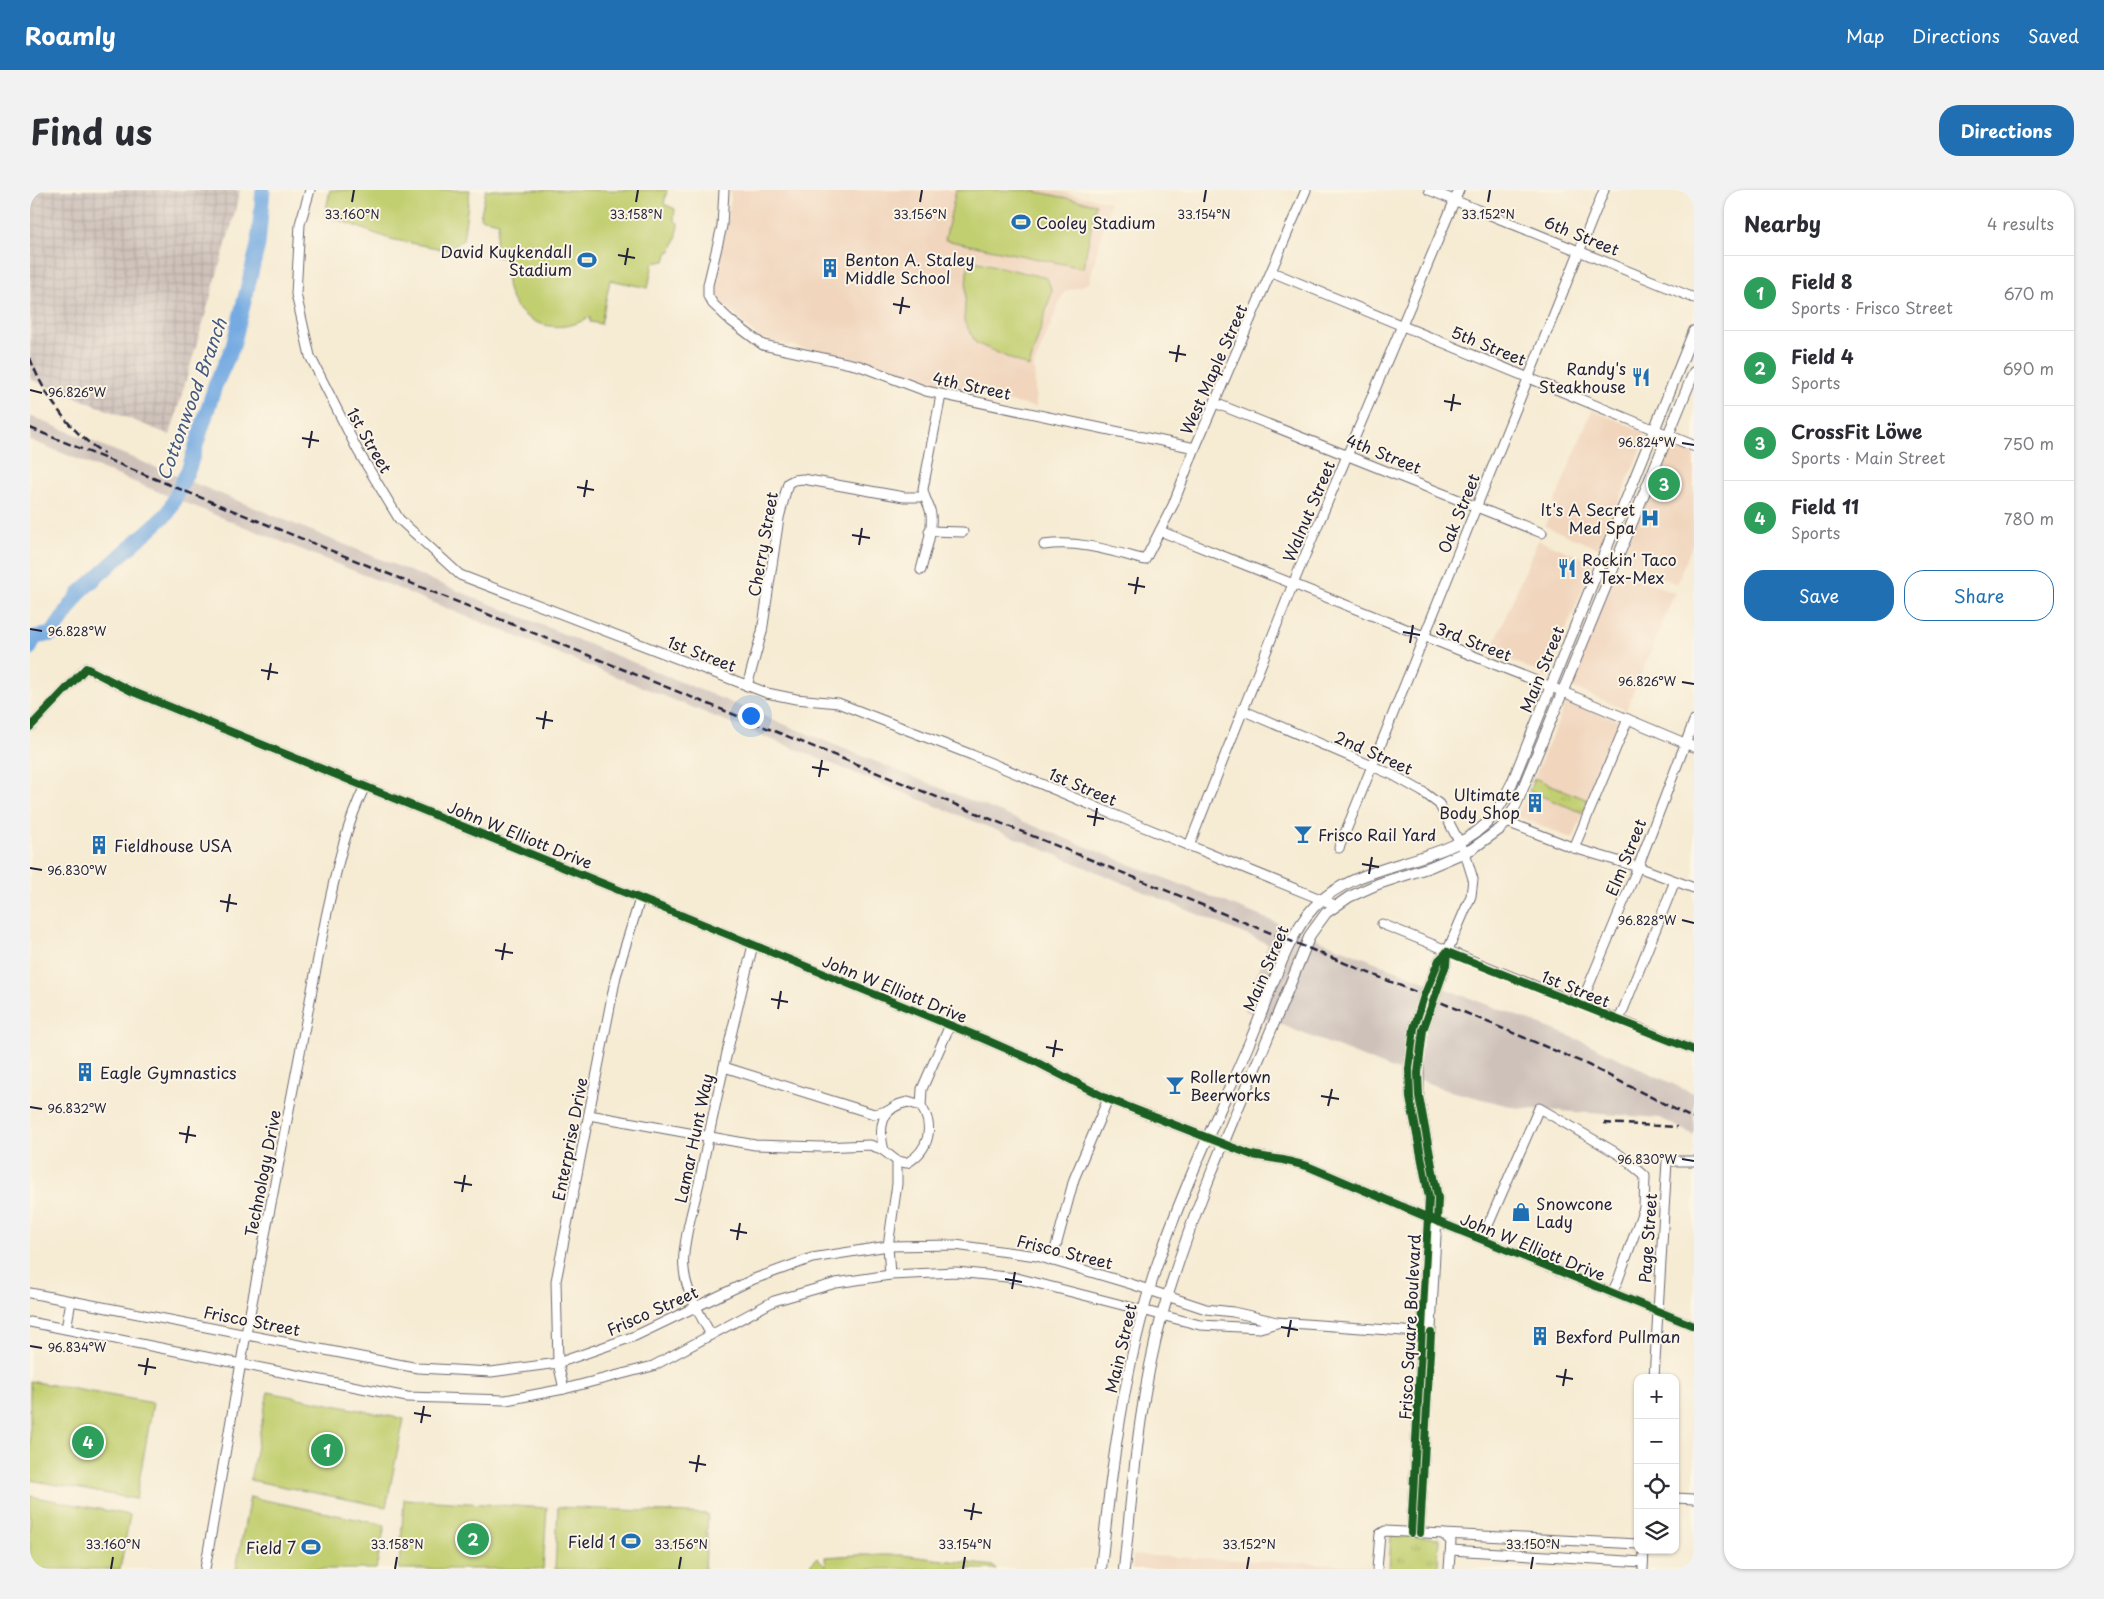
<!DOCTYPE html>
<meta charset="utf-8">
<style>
:root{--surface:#fff;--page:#f2f2f3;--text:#2b2b33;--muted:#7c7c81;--line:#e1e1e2;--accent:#1f6fb2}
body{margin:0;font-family:"Playpen Sans",sans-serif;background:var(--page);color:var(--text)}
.controls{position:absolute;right:15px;bottom:15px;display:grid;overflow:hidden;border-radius:10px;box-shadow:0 1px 4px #0004}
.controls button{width:45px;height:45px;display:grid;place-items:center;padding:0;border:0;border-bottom:1px solid var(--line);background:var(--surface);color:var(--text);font:25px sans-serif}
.you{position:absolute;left:720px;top:525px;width:18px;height:18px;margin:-12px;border:4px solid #fff;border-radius:50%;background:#1a73e8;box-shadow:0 0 0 8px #1a73e833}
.badge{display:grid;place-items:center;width:32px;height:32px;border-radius:50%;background:var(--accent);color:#fff;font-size:16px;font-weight:700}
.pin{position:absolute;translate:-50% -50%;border:2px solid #fff;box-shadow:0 1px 5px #0006}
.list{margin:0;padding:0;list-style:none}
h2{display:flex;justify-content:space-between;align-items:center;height:65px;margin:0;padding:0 20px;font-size:21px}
h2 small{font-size:16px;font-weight:400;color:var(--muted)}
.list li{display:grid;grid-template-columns:32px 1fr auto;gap:15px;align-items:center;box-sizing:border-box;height:75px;padding:0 20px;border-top:1px solid var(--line)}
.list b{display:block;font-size:19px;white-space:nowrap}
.list p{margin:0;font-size:16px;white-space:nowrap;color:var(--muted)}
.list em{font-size:16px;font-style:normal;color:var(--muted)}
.actions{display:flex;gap:10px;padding:15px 20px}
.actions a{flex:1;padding:11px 0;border:1px solid var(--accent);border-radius:20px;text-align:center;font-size:18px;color:var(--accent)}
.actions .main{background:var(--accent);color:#fff}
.icon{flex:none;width:28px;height:28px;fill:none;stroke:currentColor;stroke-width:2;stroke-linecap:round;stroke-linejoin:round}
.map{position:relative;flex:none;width:1664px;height:1379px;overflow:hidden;border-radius:20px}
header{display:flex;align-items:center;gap:30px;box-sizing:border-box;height:70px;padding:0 25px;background:var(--accent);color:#fff}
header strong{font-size:24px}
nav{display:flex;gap:28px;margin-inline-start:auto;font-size:18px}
.intro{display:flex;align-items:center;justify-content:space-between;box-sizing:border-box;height:120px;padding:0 30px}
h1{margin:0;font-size:35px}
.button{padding:12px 22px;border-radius:20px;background:var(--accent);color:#fff;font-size:18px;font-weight:700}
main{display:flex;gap:30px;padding:0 30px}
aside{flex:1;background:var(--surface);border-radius:20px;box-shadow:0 1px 4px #0004}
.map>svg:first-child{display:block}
</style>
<header>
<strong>Roamly</strong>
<nav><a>Map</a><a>Directions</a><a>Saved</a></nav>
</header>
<div class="intro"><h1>Find us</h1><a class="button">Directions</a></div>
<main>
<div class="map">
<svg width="1664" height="1379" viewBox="0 0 1664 1379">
<defs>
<pattern id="industrial-grid" width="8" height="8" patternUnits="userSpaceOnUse" patternTransform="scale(1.25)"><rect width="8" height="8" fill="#cec1ba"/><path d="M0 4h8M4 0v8" fill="none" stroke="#b1a6a1"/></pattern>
<pattern id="grass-tufts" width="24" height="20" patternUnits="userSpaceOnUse" patternTransform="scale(1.25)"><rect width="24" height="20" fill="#c2cf71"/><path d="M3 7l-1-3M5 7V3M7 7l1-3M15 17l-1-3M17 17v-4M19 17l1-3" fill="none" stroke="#a6b163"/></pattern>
</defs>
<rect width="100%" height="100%" fill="#fcf5e5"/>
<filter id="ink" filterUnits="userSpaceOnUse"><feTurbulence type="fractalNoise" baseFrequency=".02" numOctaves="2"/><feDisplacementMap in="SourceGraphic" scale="10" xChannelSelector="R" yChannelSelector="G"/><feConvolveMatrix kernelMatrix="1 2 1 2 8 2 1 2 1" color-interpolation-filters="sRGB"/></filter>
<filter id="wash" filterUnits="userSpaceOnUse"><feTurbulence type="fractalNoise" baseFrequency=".0096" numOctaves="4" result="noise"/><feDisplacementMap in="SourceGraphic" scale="20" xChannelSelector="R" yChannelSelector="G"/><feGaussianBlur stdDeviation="1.12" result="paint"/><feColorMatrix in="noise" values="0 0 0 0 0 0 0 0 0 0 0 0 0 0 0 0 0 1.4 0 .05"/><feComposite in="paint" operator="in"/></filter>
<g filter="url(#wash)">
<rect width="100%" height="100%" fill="#f6ebd3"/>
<!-- built -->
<g fill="#f1d5bd">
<path d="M700 0H1020L1080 12 1059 93 1034 102 1004 176 1006 217 899 195 859 183 819 168 730 149 682 103 701 10Z"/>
<path d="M1562 220 1612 241 1614 250 1570 359 1515 336Z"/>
<path d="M1644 256 1664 264V350L1647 394 1596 372 1593 366 1638 258Z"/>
<path d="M1508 350 1560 371 1563 374 1517 486 1461 461Z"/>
<path d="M1591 382 1645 403 1596 520 1542 497 1541 492 1584 386Z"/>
<path d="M1537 511 1590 531 1558 610 1504 588Z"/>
<path d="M1499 601 1553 623 1543 649 1487 626Z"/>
<path d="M1103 1365 1338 1376V1379H1102Z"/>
</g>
<!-- industrial -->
<path fill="url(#industrial-grid)" d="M0 0H210L203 30 140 245 0 189Z"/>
<!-- railway -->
<path fill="#cec1ba" d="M0 226 952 615 1345 772 1550 850 1664 904V945L1630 928 1488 918 1416 900 1214 820 1238 754 993 651 0 250Z"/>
<!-- grass -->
<g fill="url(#grass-tufts)" stroke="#727856">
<path d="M1504 588 1558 610 1553 623 1499 601Z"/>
<path d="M1361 1345 1409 1348 1408 1379H1359Z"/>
</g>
<!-- pitch -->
<g fill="#c2cf71" stroke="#727856">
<path d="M300 0H440L433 50 417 60 360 49 295 25Z"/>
<path d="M456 0H637L634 14 645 19 644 30 648 33C648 44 646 52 640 62L638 61 635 71 623 73 618 98 580 90 571 134 560 132V126C529 149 481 133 477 92 476 84 478 76 479 69L463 66 469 32 450 28Z"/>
<path d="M926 0H998L1066 14 1053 78 915 50Z"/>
<path d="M940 70 1017 88 1022 101 999 177 946 153 934 131 937 82Z"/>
<path d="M0 1191 123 1213 106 1309 0 1290Z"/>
<path d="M238 1202 374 1229 356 1317 220 1290Z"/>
<path d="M0 1306 100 1325 90 1379H0Z"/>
<path d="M220 1307 355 1335 346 1379H206Z"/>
<path d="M374 1309 517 1318 513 1379H369Z"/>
<path d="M528 1317 678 1324 675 1379H525Z"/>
<path d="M827 1365H871L964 1376 966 1379H775L787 1367 796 1376 795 1367Z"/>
</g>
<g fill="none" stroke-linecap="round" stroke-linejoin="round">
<!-- river -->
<path stroke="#75aae2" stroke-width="15" d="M0 458 5 447 22 444 50 402 138 323 159 278 185 196 203 156 228 55 233 0"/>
</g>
</g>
<g filter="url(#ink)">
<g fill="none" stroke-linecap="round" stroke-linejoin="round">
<!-- minor casing -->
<g stroke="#6c6870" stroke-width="11">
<g id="minor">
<path d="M280 0 270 34 266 104 280 166 328 261 369 329 430 385 737 503 766 509 808 513 942 565 1104 633 1305 715"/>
<path d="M694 0 692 36 678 95V106L683 114 701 131 733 155 830 176 896 201 1165 258"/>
<path d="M1399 0 1664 108"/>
<path d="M1242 82 1625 240"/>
<path d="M1185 213 1512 343"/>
<path d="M899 341 933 342"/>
<path d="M1130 341 1519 496 1664 557"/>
<path d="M1014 355C1049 350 1081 361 1115 370L1143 315 1165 258 1276 0"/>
<path d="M891 380C895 363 903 342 901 325 900 315 894 309 893 299L911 205"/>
<path d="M717 496 732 442 749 328 758 293 764 290 773 289 874 307H894"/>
<path d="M1212 520 1363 585 1393 602 1409 614 1414 623 1435 663 1443 689 1441 706 1417 762 1416 775 1393 840 1389 864V906L1408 1008 1390 1343"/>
<path d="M0 537 56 478 101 501 954 849 1002 870 1078 909 1222 965 1253 970 1277 976 1399 1028 1664 1136"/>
<path d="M1477 632 1544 658 1608 677 1664 698"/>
<path d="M1159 656 1263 394 1429 0"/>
<path d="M1309 658 1574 0"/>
<path d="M1544 658 1598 529"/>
<path d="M1352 734 1664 860"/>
<path d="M1551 814 1608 677 1664 531"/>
<path d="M1589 830 1645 691"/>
<path d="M694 877 844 924 857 921"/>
<path d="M878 912 891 916C905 937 899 960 877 973L867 971 854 961C848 937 851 917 878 912Z"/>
<path d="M891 916 892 899 920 835"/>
<path d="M559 925 725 955 792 957 840 955 854 960"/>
<path d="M1452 1049 1509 918 1590 965 1615 986 1614 1018 1588 1090 1582 1103"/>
<path d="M1022 1071 1044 989 1078 909"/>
<path d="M860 1085 858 1056 867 994V971"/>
<path d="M0 1103 388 1178 461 1182 528 1173 605 1146 724 1089 782 1068 858 1056 925 1055 1007 1066 1101 1094 1176 1119 1203 1122 1247 1132 1401 1143"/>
<path d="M0 1132 377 1207 476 1210 534 1199 623 1176 744 1111 806 1093 860 1085 926 1082 987 1088 1170 1135 1230 1138 1247 1133"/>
<path d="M36 1139 41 1111"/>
<path d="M681 1145C670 1124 656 1103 654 1079 651 1058 664 1014 669 993 685 913 703 834 723 755"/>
<path d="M1624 1188 1637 971H1664"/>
<path d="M534 1199 528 1173 526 1091 586 786 610 709"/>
<path d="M1645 1308 1664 1309"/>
<path d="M1381 1343 1399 1008 1380 908 1379 879 1384 838 1394 806 1409 770 1417 762"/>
<path d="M1413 1344 1421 1351 1419 1379"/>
<path d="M1421 1360 1613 1372"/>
<path d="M175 1379 216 1144 296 727C306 682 315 637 335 596"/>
<path d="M1347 1379 1350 1344 1355 1341 1608 1354"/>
<path d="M1613 1379 1614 1360"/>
</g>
</g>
<!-- major casing -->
<g stroke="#6c6870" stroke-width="12">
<g id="major">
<path d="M1625 240 1664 256"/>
<path d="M1071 1379C1081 1279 1094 1177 1125 1081 1151 1002 1188 926 1221 849 1238 810 1256 746 1284 717 1330 668 1424 676 1463 626 1471 616 1476 604 1482 593L1664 141"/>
<path d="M1094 1379C1103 1294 1109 1208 1132 1125 1169 995 1231 871 1280 745L1296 723 1319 707 1348 694 1400 677 1442 659 1470 639 1477 632 1486 615 1664 182"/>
</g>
</g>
<!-- minor -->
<use href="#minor" stroke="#fff" stroke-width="9"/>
<!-- major -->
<use href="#major" stroke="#fff" stroke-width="10"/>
<!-- rail -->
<g stroke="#22223b" stroke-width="2.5" stroke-dasharray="8 4" stroke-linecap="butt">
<path d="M0 168C13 204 41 244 74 263"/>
<path d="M0 238 1403 809 1554 873 1664 929"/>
<path d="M1574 933 1647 937"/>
</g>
<!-- cycleway casing -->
<g stroke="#fcf5e5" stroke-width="11">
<g id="cycleway">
<path d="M0 537 56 478 101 501 954 849 1002 870 1078 909 1222 965 1253 970 1277 976 1399 1028 1664 1136"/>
<path d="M1417 762 1664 860"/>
<path d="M1407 1031 1408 1008 1389 906 1388 883 1393 840 1416 775 1417 762"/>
<path d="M1381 1343 1399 1008 1380 908 1379 879 1384 838 1394 806 1409 770 1417 762"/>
<path d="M1390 1343 1401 1143"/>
</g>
</g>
<!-- cycleway -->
<use href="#cycleway" stroke="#1b5e20" stroke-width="8"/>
</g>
</g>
<!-- ticks -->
<path fill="none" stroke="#22223b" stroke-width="2" d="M322 12 324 0M606 12 608 0M890 12 892 0M1174 12 1176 0M1458 12 1460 0M588 65 605 68M595 75 598 58M863 114 880 117M870 124 873 107M1139 162 1156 165M1146 172 1149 155M0 200 12 203M1414 211 1431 214M1421 221 1424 204M272 248 289 251M1652 253 1664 255M279 258 282 241M547 297 564 300M554 307 557 290M822 345 840 348M829 355 832 338M1098 394 1115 397M1105 404 1108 387M0 439 12 441M1373 442 1390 445M1380 453 1383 435M231 480 248 483M238 490 241 473M1652 492 1664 494M506 528 523 531M513 539 516 521M782 577 799 580M789 587 792 570M1057 626 1074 629M1064 636 1067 618M1332 674 1349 677M0 678 12 680M1339 684 1342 667M190 711 207 714M197 722 200 704M1652 730 1664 733M465 760 483 763M472 770 475 753M741 809 758 812M748 819 751 801M1016 857 1033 860M1023 867 1026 850M1291 906 1309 909M1298 916 1302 899M0 917 12 919M149 943 166 946M156 953 159 936M1652 969 1664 971M424 992 442 995M432 1002 435 985M700 1040 717 1043M707 1050 710 1033M975 1089 992 1092M982 1099 985 1082M1251 1137 1268 1140M1258 1147 1261 1130M0 1156 12 1158M108 1175 126 1178M115 1185 118 1168M1526 1186 1543 1189M1533 1196 1536 1179M384 1223 401 1226M391 1233 394 1216M659 1272 676 1275M666 1282 669 1265M934 1320 952 1323M941 1330 944 1313M81 1379 83 1367M365 1379 367 1367M649 1379 651 1367M933 1379 935 1367M1217 1379 1219 1367M1501 1379 1503 1367"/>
<!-- icons -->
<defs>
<g id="stadium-bare" transform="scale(1.5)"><path d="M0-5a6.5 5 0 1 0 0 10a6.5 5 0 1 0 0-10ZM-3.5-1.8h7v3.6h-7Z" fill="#1f6fb2" stroke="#fcf5e5" stroke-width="2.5" paint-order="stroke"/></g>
<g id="building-bare" transform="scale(1.5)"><path d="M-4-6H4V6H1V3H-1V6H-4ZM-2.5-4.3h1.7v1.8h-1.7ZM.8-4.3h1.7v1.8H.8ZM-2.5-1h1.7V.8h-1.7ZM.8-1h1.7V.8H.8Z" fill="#1f6fb2" stroke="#fcf5e5" stroke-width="2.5" paint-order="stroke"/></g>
<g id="restaurant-bare" transform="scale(1.5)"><path d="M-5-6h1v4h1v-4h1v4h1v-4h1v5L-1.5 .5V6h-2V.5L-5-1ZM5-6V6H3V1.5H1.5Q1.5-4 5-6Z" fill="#1f6fb2" stroke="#fcf5e5" stroke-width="2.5" paint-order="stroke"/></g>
<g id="hospital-bare" transform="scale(1.5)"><path d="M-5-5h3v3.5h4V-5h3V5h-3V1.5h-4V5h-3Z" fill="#1f6fb2" stroke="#fcf5e5" stroke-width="2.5" paint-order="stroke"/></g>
<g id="bar-bare" transform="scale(1.5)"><path d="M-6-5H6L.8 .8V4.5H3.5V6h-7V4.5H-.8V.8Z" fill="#1f6fb2" stroke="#fcf5e5" stroke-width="2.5" paint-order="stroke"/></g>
<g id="shop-bare" transform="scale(1.5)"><path d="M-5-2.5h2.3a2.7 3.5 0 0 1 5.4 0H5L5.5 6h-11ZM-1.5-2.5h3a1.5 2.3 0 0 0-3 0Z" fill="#1f6fb2" stroke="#fcf5e5" stroke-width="2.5" paint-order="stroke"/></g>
</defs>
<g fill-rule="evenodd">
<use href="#stadium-bare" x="991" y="32"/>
<use href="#stadium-bare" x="557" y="70"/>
<use href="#building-bare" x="800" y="78"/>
<use href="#restaurant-bare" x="1611" y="187"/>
<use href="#hospital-bare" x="1620" y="328"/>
<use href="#restaurant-bare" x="1537" y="378"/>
<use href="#building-bare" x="1505" y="613"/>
<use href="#bar-bare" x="1273" y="644"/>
<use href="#building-bare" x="69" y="655"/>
<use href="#building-bare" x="55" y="882"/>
<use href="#bar-bare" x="1145" y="895"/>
<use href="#shop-bare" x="1491" y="1022"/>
<use href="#building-bare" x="1510" y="1146"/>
<use href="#stadium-bare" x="601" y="1351"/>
<use href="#stadium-bare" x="281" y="1357"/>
</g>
<g text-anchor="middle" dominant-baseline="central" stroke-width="4" stroke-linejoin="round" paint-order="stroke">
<!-- poi labels -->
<g font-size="16" fill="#22223b" stroke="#fcf5e5" text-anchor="start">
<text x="1006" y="32">Cooley Stadium</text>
<text x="542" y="61" text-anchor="end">David Kuykendall<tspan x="542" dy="18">Stadium</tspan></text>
<text x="815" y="69">Benton A. Staley<tspan x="815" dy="18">Middle School</tspan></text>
<text x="1596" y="178" text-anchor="end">Randy's<tspan x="1596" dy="18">Steakhouse</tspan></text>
<text x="1605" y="319" text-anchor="end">It's A Secret<tspan x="1605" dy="18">Med Spa</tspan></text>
<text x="1552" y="369">Rockin' Taco<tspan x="1552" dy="18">&amp; Tex-Mex</tspan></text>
<text x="1490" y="604" text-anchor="end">Ultimate<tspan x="1490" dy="18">Body Shop</tspan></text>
<text x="1288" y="644">Frisco Rail Yard</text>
<text x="84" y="655">Fieldhouse USA</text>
<text x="70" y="882">Eagle Gymnastics</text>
<text x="1160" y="886">Rollertown<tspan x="1160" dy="18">Beerworks</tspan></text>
<text x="1506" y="1013">Snowcone<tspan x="1506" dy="18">Lady</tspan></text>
<text x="1525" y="1146">Bexford Pullman</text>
<text x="586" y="1351" text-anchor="end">Field 1</text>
<text x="266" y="1357" text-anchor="end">Field 7</text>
</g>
<!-- street labels -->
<g font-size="16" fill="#22223b" stroke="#fcf5e5">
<text transform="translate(1552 45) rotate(22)">6th Street</text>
<text transform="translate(1459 155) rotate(22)">5th Street</text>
<text transform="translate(1183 179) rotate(-66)">West Maple Street</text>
<text transform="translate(942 195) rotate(12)">4th Street</text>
<text transform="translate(340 250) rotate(60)">1st Street</text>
<text transform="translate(1354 263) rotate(22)">4th Street</text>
<text transform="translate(1278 321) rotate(-67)">Walnut Street</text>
<text transform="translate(1428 323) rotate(-68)">Oak Street</text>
<text transform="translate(732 354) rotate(-80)">Cherry Street</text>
<text transform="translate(1444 451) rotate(21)">3rd Street</text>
<text transform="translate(672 463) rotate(21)">1st Street</text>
<text transform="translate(1511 479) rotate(-68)">Main Street</text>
<text transform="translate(1344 562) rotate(24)">2nd Street</text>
<text transform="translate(1053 596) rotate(23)">1st Street</text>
<text transform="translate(490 644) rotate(22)">John W Elliott Drive</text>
<text transform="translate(1595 667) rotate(-68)">Elm Street</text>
<text transform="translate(1235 778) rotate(-67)">Main Street</text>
<text transform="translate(865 798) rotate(22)">John W Elliott Drive</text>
<text transform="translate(1546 798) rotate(22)">1st Street</text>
<text transform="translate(663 948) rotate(-78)">Lamar Hunt Way</text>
<text transform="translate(539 949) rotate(-79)">Enterprise Drive</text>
<text transform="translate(232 983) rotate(-79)">Technology Drive</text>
<text transform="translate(1617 1048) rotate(-86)">Page Street</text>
<text transform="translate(1503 1056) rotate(22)">John W Elliott Drive</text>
<text transform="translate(1035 1061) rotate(14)">Frisco Street</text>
<text transform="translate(622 1120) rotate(-24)">Frisco Street</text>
<text transform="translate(222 1130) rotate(11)">Frisco Street</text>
<text transform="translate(1379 1137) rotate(-87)">Frisco Square Boulevard</text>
<text transform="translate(1090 1158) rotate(-77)">Main Street</text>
</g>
<!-- water labels -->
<g font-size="18" font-style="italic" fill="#43587e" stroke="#fcf5e5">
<text transform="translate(161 209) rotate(-70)">Cottonwood Branch</text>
</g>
</g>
<g font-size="12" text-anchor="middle" fill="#22223b" stroke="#fcf5e5" stroke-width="4" stroke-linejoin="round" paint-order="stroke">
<text x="322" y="29">33.160°N</text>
<text x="606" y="29">33.158°N</text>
<text x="890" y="29">33.156°N</text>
<text x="1174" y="29">33.154°N</text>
<text x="1458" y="29">33.152°N</text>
<text x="47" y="207">96.826°W</text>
<text x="1617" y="257">96.824°W</text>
<text x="47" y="446">96.828°W</text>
<text x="1617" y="496">96.826°W</text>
<text x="47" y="685">96.830°W</text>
<text x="1617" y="735">96.828°W</text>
<text x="47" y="923">96.832°W</text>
<text x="1617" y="974">96.830°W</text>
<text x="47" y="1162">96.834°W</text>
<text x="83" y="1359">33.160°N</text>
<text x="367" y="1359">33.158°N</text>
<text x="651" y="1359">33.156°N</text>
<text x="935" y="1359">33.154°N</text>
<text x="1219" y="1359">33.152°N</text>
<text x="1503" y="1359">33.150°N</text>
</g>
</svg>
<div class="controls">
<button>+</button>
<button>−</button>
<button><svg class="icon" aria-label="locate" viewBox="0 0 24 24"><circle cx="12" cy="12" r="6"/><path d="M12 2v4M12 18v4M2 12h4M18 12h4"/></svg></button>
<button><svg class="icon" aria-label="layers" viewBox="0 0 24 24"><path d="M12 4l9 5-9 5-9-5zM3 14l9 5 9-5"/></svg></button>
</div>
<div class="you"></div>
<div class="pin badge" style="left:297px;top:1260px;background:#2e9e5b">1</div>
<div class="pin badge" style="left:443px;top:1349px;background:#2e9e5b">2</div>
<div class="pin badge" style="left:1634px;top:294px;background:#2e9e5b">3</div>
<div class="pin badge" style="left:58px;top:1252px;background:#2e9e5b">4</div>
</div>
<aside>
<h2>Nearby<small>4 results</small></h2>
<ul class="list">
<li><span class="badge" style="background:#2e9e5b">1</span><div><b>Field 8</b><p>Sports · Frisco Street</p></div><em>670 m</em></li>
<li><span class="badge" style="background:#2e9e5b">2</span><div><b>Field 4</b><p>Sports</p></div><em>690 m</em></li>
<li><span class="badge" style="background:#2e9e5b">3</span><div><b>CrossFit Löwe</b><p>Sports · Main Street</p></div><em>750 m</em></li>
<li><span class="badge" style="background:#2e9e5b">4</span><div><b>Field 11</b><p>Sports</p></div><em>780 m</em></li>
</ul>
<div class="actions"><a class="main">Save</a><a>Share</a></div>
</aside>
</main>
